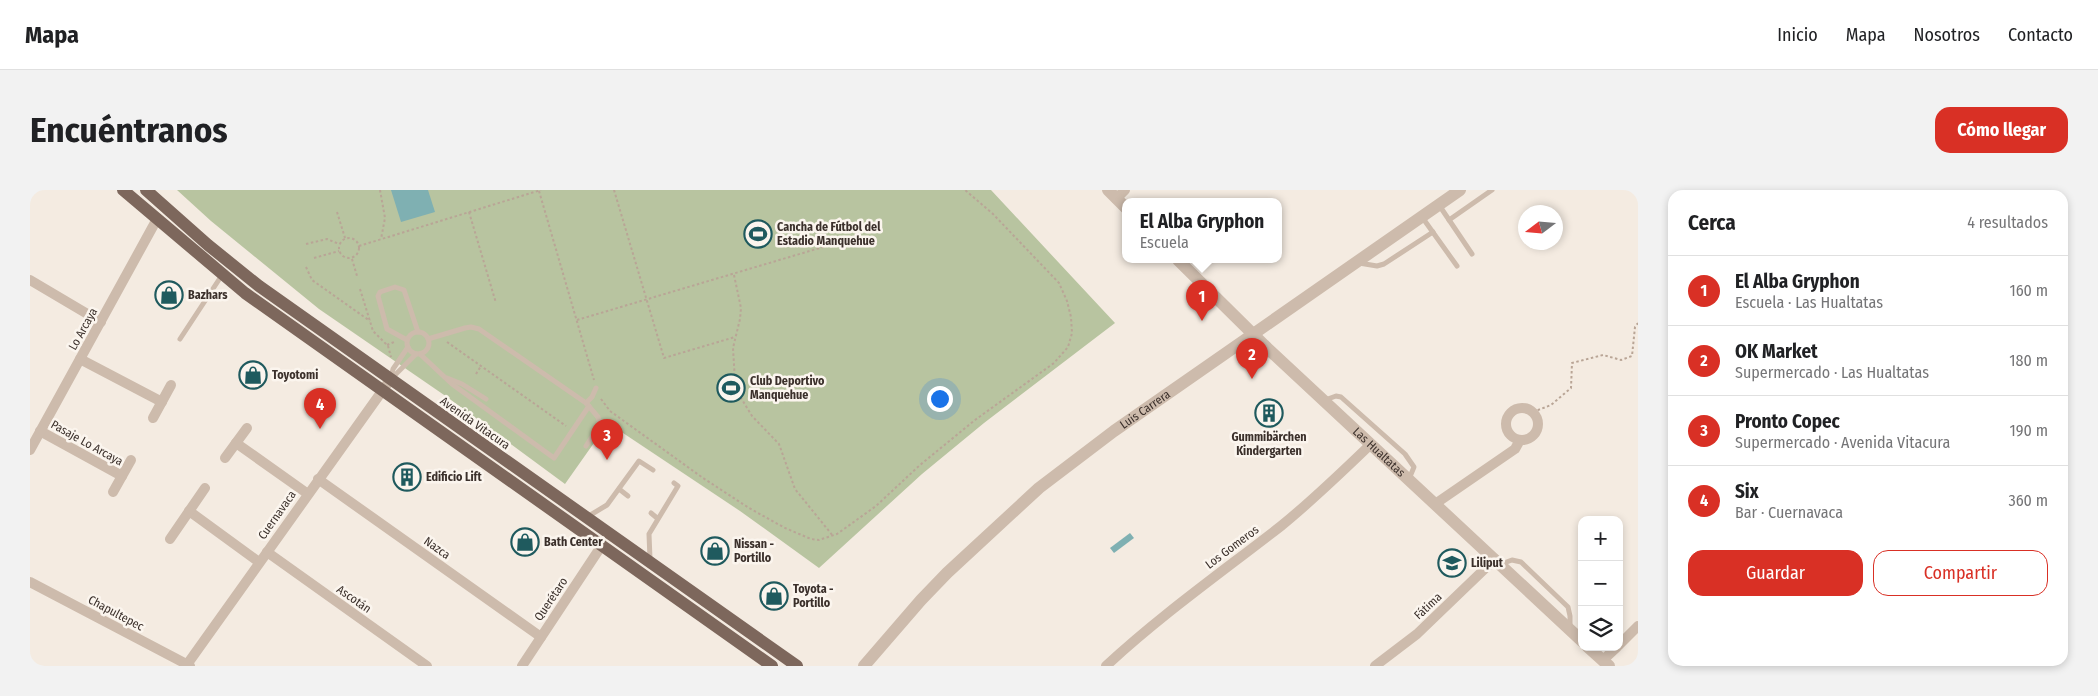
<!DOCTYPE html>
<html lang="es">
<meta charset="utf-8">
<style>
:root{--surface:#fff;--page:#f2f2f2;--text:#202124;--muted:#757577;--line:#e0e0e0;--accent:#d93025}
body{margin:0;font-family:"Fira Sans Condensed",sans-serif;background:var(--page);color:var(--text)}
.controls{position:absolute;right:15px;bottom:15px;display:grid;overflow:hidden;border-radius:10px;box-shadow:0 2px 8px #0003}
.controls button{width:45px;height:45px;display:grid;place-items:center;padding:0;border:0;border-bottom:1px solid var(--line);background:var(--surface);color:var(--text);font:25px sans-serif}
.compass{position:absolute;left:1488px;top:15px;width:45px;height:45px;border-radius:50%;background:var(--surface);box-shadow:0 2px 8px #0003;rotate:254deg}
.you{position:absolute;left:909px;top:208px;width:18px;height:18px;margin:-12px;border:4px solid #fff;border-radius:50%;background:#1a73e8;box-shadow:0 0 0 8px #1a73e833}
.badge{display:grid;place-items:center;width:32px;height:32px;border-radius:50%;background:var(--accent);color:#fff;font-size:16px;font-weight:700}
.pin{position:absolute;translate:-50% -41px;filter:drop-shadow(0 1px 2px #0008)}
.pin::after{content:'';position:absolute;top:26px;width:18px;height:15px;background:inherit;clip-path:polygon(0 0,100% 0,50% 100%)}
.popup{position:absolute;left:1092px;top:8px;width:160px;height:65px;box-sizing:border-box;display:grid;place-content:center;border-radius:10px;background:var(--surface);filter:drop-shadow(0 1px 4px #0005);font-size:16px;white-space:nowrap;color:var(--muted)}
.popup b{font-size:19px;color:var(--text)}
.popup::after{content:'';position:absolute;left:50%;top:100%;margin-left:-10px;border:10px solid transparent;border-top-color:var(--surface)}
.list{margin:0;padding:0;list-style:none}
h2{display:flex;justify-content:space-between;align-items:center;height:65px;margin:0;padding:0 20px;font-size:21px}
h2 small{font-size:16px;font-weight:400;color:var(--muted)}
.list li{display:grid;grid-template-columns:32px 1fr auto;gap:15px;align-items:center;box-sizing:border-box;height:70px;padding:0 20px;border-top:1px solid var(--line)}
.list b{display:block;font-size:19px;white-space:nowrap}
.list p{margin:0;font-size:16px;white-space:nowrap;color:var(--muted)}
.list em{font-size:16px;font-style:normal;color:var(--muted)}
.actions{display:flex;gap:10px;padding:15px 20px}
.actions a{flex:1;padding:11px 0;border:1px solid var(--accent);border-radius:15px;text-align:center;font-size:18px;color:var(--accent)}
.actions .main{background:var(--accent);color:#fff}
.icon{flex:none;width:28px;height:28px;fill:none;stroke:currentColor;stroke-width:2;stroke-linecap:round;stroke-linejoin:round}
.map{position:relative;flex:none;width:1608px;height:476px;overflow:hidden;border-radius:15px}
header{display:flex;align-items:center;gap:30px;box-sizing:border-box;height:70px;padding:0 25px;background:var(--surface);border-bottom:1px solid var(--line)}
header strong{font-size:24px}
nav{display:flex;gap:28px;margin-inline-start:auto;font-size:18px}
.intro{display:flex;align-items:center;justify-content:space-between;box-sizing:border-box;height:120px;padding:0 30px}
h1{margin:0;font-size:35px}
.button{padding:12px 22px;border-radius:15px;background:var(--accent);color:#fff;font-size:18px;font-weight:700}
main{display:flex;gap:30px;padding:0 30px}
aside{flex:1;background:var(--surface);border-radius:15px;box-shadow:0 2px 8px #0003}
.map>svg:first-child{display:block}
</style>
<header>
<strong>Mapa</strong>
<nav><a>Inicio</a><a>Mapa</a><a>Nosotros</a><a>Contacto</a></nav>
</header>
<div class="intro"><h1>Encuéntranos</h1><a class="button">Cómo llegar</a></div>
<main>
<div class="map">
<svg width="1608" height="476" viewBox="0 0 1608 476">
<rect width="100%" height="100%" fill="#f4ebe1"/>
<!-- green -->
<path fill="#b8c4a0" d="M147 0H961L1085 133 954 233 892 284 789 378 710 321 578 233 535 294 417 207 289 119 181 31Z"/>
<!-- water -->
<g fill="#7fb0b2">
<path d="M361 0H398L405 22 371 32Z"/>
<path d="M1100 343 1104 348 1084 363 1080 358Z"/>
</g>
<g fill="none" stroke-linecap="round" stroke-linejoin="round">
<!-- path -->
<g stroke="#b9a596" stroke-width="2" stroke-dasharray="2.5 2.5" stroke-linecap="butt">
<path d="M350 0 355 28 351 49"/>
<path d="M584 0 634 168 705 147"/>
<path d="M509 1 564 190"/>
<path d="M307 22 315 48"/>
<path d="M439 22 466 113"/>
<circle cx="319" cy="58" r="10"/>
<path d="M276 54 297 49 309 54"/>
<path d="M329 56 511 0"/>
<path d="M284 68 309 61"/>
<path d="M322 69 327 86"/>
<path d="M276 77 282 90 340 131"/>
<path d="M704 85 711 118 710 129 703 158 705 191 708 203 722 226 749 254 765 299 803 346"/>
<path d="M330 99 343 141 358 156 361 167"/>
<path d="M547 130 810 52"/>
<path d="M417 152 536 236"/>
<path d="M357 155 364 152"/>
<path d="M446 184 451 176"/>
<path d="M571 209 580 221 673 288 719 318 755 338 781 349 789 350 807 344 846 316 890 275 945 230 1024 173 1038 157 1042 143 1041 127 1037 111 1029 93 963 24 935 0"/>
<path d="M1503 222 1521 215 1541 198 1542 173 1573 165 1591 170 1602 166 1605 137 1608 133"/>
</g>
<!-- service -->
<g stroke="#cdbbac" stroke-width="5">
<path d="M1409 15 1442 64"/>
<path d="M1392 27 1427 76"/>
<path d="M1419 30 1462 0"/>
<path d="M1329 73 1347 76 1354 74 1403 42"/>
<circle cx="388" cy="153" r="11"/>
<path d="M150 149 192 85"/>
<path d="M398 149 435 138 441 137 449 139 556 213 568 227 570 234 556 256"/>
<path d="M377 150 357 139 348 106 350 102 365 97 374 100 388 142"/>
<path d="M390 164 422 194 524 268 559 216"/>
<path d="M361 187 363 179 378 157"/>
<path d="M362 188 386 164"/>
<path d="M417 188 432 194 456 209"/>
<path d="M1295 210 1306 206 1311 207 1375 264 1384 277 1379 289"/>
<path d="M556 213 562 207 566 198"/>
<path d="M589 299 598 306"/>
<path d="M621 323 627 328"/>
<path d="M557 327 577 315 609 271 623 280"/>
<path d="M620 369 619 344 648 296 644 293"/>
<path d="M1471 374 1482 370 1491 372 1538 417 1540 426V437"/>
</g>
<!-- minor -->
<g stroke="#cdbbac" stroke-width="10">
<path d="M1086 9 1095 0"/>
<path d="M0 90 71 132"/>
<path d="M50 169 132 212"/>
<circle cx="1492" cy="234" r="16"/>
<path d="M123 228 141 195"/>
<path d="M10 241 92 286"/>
<path d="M206 253 278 304"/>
<path d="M0 260 127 29"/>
<path d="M195 268 217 238"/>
<path d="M288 289 511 447"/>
<path d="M83 302 101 270"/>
<path d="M1405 314 1485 259 1490 250"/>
<path d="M159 321 229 372"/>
<path d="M140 349 175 298"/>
<path d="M237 362 397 476"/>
<path d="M0 392 160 476"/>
<path d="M1589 455 1608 436"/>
<path d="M1573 470 1587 457"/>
<path d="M156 476 360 190"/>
<path d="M492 476 572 355"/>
<path d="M1076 476C1131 425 1192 382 1251 336 1283 310 1312 282 1341 254"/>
<path d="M1345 476 1387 444 1465 369"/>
</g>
<!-- tertiary -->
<g stroke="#cdbbac" stroke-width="12">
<path d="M1078 0 1096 18"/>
<path id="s1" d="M1148 70 1234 155 1552 451"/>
<path d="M1558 457 1579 476"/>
<path id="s2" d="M834 476 891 410 917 383 1009 298 1084 241 1430 0"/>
</g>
<!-- primary -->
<g stroke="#7d675c" stroke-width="12">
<path d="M93 0 215 103 742 476"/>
<path d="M116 0 178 55 229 96 767 476"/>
</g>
</g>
<!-- icons -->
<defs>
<g id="stadium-ring" transform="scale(1.4375)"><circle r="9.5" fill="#fbf5ee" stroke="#1f5a5e" stroke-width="1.5"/><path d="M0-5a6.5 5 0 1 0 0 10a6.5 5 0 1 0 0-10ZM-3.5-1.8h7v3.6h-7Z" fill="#1f5a5e"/></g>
<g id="shop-ring" transform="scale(1.4375)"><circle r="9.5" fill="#fbf5ee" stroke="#1f5a5e" stroke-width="1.5"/><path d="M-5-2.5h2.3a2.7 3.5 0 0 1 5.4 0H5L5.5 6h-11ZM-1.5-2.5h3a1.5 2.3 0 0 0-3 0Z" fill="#1f5a5e"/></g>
<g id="building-ring" transform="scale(1.4375)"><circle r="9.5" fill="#fbf5ee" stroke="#1f5a5e" stroke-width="1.5"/><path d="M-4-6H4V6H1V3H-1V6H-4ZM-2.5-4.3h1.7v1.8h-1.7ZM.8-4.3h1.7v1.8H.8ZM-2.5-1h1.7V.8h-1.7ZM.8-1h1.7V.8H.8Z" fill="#1f5a5e"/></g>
<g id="school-ring" transform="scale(1.4375)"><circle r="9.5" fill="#fbf5ee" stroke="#1f5a5e" stroke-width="1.5"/><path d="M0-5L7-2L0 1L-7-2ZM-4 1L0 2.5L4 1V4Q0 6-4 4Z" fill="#1f5a5e"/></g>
</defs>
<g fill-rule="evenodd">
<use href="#stadium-ring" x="728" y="44"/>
<use href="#shop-ring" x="139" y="105"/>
<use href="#shop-ring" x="223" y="185"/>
<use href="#stadium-ring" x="701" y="198"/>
<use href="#building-ring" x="1239" y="223"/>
<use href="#building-ring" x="377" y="287"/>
<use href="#shop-ring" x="495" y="352"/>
<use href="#shop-ring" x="685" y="361"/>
<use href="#school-ring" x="1422" y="373"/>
<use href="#shop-ring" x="744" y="406"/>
</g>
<g text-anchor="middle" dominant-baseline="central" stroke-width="5" stroke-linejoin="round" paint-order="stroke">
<!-- poi labels -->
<g font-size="12" font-weight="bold" fill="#3b302b" stroke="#fbf5ee" text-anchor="start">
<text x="747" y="37">Cancha de Fútbol del<tspan x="747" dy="14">Estadio Manquehue</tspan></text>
<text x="158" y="105">Bazhars</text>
<text x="242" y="185">Toyotomi</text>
<text x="720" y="191">Club Deportivo<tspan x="720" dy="14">Manquehue</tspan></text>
<text x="1239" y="247" text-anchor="middle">Gummibärchen<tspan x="1239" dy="14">Kindergarten</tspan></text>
<text x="396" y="287">Edificio Lift</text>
<text x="514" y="352">Bath Center</text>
<text x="704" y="354">Nissan -<tspan x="704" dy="14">Portillo</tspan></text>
<text x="1441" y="373">Liliput</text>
<text x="763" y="399">Toyota -<tspan x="763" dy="14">Portillo</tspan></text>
</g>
<!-- street labels -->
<g font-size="12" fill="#3b302b" stroke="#fbf5ee">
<text transform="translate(53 139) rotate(-61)">Lo Arcaya</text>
<text stroke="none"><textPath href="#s2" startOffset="382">Luis Carrera</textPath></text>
<text transform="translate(445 233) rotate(35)">Avenida Vitacura</text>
<text transform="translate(57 253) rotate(29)">Pasaje Lo Arcaya</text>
<text stroke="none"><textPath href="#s1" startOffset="278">Las Hualtatas</textPath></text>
<text transform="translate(247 325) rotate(-55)">Cuernavaca</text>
<text transform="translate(1202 357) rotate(-37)">Los Gomeros</text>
<text transform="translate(407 358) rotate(35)">Nazca</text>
<text transform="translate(324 409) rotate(35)">Ascotán</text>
<text transform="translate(521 409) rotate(-56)">Querétaro</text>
<text transform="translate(1398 416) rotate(-43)">Fátima</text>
<text transform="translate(86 423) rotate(28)">Chapultepec</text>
</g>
</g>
</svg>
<div class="controls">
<button>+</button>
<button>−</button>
<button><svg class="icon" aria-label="layers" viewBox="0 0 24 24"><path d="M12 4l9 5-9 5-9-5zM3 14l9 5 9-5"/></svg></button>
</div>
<svg class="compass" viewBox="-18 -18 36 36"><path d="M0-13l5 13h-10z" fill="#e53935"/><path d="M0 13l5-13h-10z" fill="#757577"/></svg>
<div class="you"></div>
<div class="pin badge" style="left:1172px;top:131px">1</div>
<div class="popup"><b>El Alba Gryphon</b>Escuela</div>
<div class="pin badge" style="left:1222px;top:189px">2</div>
<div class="pin badge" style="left:577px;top:270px">3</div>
<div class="pin badge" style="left:290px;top:239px">4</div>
</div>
<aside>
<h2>Cerca<small>4 resultados</small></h2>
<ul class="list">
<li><span class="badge">1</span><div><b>El Alba Gryphon</b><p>Escuela · Las Hualtatas</p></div><em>160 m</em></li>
<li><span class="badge">2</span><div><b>OK Market</b><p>Supermercado · Las Hualtatas</p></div><em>180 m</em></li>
<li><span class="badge">3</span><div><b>Pronto Copec</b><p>Supermercado · Avenida Vitacura</p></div><em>190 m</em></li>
<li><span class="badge">4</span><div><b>Six</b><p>Bar · Cuernavaca</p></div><em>360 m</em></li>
</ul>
<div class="actions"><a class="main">Guardar</a><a>Compartir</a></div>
</aside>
</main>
